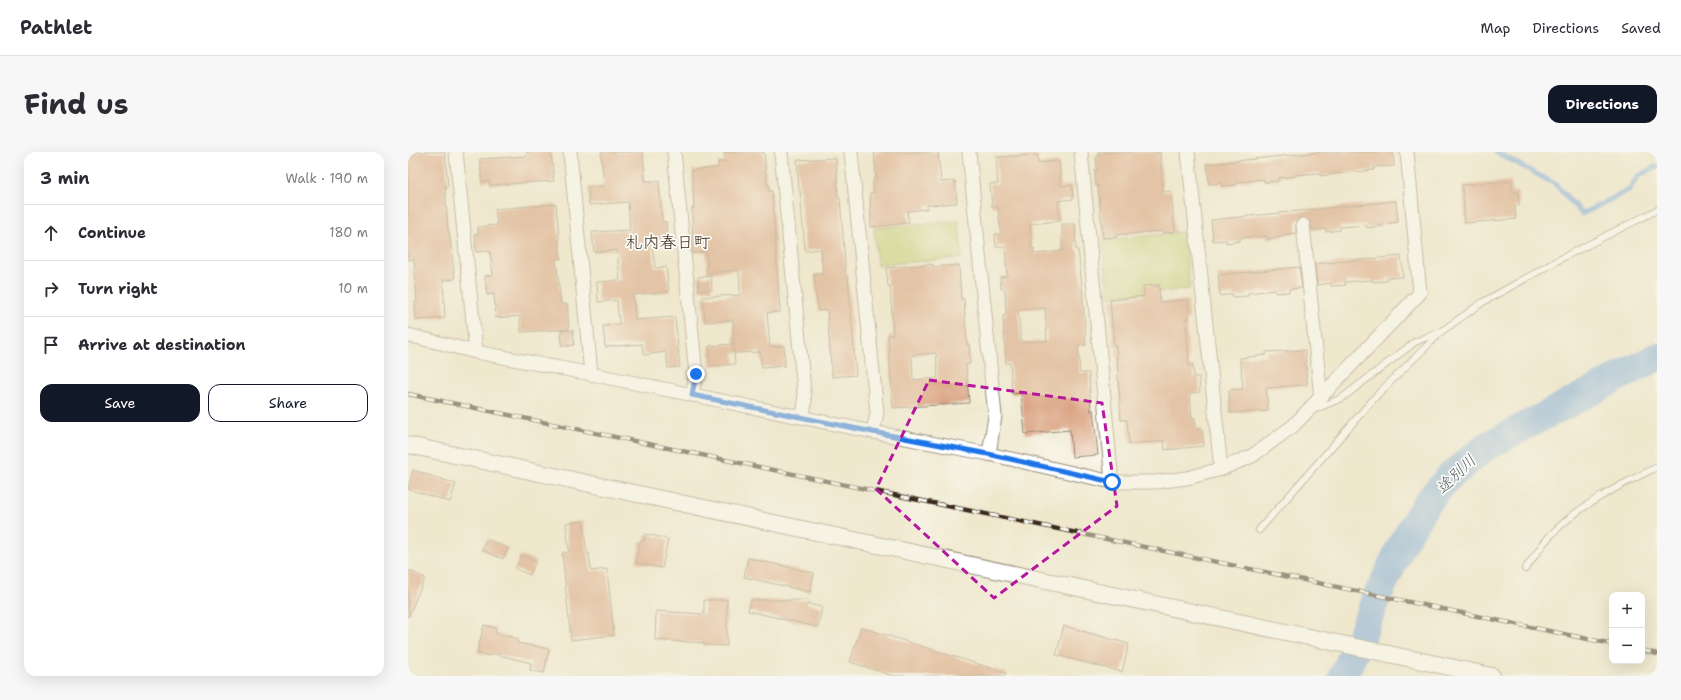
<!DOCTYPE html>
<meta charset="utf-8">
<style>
:root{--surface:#fff;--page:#f7f7f7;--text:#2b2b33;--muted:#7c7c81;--line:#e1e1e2;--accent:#111827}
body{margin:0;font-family:"Shantell Sans","Klee One",sans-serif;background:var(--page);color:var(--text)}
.controls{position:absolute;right:12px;bottom:12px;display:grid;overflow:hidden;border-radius:8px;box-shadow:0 4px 16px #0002}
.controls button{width:36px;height:36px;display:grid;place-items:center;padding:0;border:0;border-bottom:1px solid var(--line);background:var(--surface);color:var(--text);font:20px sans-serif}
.stop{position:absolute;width:12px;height:12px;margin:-9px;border:3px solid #1a73e8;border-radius:50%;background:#fff}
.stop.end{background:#1a73e8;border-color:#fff;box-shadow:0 1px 4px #0008}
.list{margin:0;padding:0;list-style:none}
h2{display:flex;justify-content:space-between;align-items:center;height:52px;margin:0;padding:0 16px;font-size:17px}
h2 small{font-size:13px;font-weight:400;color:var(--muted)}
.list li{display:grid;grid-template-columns:26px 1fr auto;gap:12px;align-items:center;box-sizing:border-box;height:56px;padding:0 16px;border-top:1px solid var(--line)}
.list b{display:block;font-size:15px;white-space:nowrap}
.list em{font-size:13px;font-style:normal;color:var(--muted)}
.actions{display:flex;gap:8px;padding:12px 16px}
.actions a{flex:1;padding:9px 0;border:1px solid var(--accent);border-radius:12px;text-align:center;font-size:14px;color:var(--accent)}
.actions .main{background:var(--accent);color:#fff}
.icon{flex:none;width:22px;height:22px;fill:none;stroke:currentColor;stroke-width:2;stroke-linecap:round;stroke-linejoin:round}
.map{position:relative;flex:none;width:1249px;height:524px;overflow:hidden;border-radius:12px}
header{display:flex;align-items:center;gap:24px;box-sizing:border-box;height:56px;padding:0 20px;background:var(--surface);border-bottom:1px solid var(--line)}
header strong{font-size:19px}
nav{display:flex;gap:22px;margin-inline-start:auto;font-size:14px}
.intro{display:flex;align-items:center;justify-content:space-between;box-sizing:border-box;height:96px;padding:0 24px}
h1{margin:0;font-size:28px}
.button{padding:10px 18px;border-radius:12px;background:var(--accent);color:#fff;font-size:14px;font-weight:700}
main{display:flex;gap:24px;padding:0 24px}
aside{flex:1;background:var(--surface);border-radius:12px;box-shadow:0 4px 16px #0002}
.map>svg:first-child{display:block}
</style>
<header>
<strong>Pathlet</strong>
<nav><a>Map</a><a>Directions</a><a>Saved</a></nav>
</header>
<div class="intro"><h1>Find us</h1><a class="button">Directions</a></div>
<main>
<aside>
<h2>3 min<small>Walk · 190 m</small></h2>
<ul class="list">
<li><svg class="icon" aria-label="ahead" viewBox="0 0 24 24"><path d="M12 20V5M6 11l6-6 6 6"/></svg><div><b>Continue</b></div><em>180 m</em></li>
<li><svg class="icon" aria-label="right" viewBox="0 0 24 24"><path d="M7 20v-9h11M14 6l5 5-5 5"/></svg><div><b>Turn right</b></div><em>10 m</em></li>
<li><svg class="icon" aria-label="arrive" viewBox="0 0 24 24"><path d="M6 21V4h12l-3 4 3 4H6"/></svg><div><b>Arrive at destination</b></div></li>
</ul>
<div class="actions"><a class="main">Save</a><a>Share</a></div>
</aside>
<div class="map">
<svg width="1249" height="524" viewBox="0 0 1249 524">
<rect width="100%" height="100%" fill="#fdfcf7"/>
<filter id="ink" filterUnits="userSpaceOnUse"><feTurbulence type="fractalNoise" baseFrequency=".025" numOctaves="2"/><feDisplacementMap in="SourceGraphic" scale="8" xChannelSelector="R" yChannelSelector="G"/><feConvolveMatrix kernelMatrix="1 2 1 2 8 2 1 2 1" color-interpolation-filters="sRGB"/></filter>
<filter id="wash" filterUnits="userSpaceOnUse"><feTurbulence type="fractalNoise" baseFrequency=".012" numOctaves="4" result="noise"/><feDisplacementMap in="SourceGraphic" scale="16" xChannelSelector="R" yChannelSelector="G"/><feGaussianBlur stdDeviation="0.9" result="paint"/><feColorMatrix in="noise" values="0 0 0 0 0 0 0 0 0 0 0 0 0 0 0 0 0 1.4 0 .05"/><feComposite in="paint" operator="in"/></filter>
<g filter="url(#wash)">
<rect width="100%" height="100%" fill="#efe8cd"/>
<!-- green -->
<g fill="#c0ce70" stroke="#7e7c47">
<path d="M551 69 554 106 469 113 466 76Z"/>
<path d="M776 80 782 137 700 145 695 88Z"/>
</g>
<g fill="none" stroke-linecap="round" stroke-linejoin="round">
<!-- stream -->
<path stroke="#74a7e0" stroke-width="5" d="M1088 0 1147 32 1174 62 1221 38 1230 24 1249 14"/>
<!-- river -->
<path stroke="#74a7e0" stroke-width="29" d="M935 524 951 490 967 449 994 392 1017 353 1042 324 1079 294 1249 205"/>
</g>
<g id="blocks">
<!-- building -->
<g fill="#d79975" fill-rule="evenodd">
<path d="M0 0H37L40 34H37L40 79H41L47 127 35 128 37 166 8 168 7 150H9L6 107 0 108Z"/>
<path d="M119 0H143L146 29 82 33 81 29 74 30 72 7 119 4Z"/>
<path d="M193 0H235L237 29H251L254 70H258L259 85H254L255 90 244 91 247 116 258 115 261 140 225 143 227 168 267 165 272 215 260 216 258 200 236 203 234 192 197 195 195 174 211 173 209 148 190 150 189 130 212 128 209 98 186 100 184 80 222 78 220 50 181 53 180 35 196 34Z"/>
<path d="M316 0H356L359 33H361V39H364L372 160 359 161 362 195 376 194 377 214 354 216 352 200 326 201 325 168 297 170 295 145 332 143 331 118 299 121 298 100 285 101 284 56H286L284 18 310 16V10H317Z"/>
<path d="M466 0H530L533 30 547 29 549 51 519 53V57L499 59 501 71 463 75 462 41H466L465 27H468Z"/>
<path d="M690 0H752L755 40 763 39 767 80 754 81V79L708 83 709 85 695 86 690 33 688 34 687 18H689L688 5H690Z"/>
<path d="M912 0H985L986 14 966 15V18L929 22 912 24V21L887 23V24L870 26V29L856 30V27L829 30V33L814 34V31L801 32 799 12Z"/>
<path d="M630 3V11L651 9 653 34 664 33 665 47 650 49 652 69 622 72 624 97 626 96V102L654 99V72H667L668 98H670L674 134 678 193H670L672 221H681L683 259 685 258 690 303 664 305 662 278 617 282 613 241 604 242 602 211H598L596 180 595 164H598L597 137H593L592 125 599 124 597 94 588 95 587 82H593L590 55H584L582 32H590L588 5ZM637 156 639 189 613 190 610 158Z"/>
<path d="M428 6 430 46H432L438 124H440L448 223 424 225 419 158 410 159 406 122H415L413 97 397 99 392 38H391L389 8Z"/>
<path d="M1103 29 1104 40H1110L1111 54H1107L1108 67 1057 71 1054 33Z"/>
<path d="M988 49 990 70 974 72V74L959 76V73L932 75V78L918 80 917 77 904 78 902 69 895 65 890 67 888 70V81L874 83V85L859 87V84L832 86V89L818 91V88L805 89 803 68Z"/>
<path d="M148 52 153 107H148L153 153 159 152 161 177 113 180 112 164 88 166 86 142 79 143 77 124 85 123 82 99 68 100 67 82H70V75L89 73 87 57Z"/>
<path d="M993 104 995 125 979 126V129L965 130 964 128 937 130 938 133 923 134V131L909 133 907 112Z"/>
<path d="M525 112V115L551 113 553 147H556L559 193 561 192 562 212H558L561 251 485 256 480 183H485L482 134H480L478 116ZM528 201 530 226 505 228 504 203Z"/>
<path d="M891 115 894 136 881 137V140L867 141V138L840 141V144L825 145V142L812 144 810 123Z"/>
<path d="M303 124 304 138H291L290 125Z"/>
<path d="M751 133 752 150 780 148 781 167H778L781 214 785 213 786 225H791L792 240 782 241 784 266H787L788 277H794L796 294 757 298 756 289 721 292 719 268H713L708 194H706L702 148 736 144 735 134Z"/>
<path d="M165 178 166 193 154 194 153 179Z"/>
<path d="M325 192 327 212 302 214 301 194Z"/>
<path d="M897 198 899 233 858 236 860 259 822 261 821 238 835 237 832 206 858 203V200Z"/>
<path d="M5 318 48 332 42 350 0 337Z"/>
<path d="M175 369 179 402 181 401 183 419 199 417 206 483 163 488 154 401 161 400 158 371Z"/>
<path d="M237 382 260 387 254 416 228 411 232 389H236Z"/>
<path d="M79 387 100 396 95 407 74 398Z"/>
<path d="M113 403 128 409 122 423 107 417Z"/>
<path d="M340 406 406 421 402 440 336 425Z"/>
<path d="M0 418 17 426 0 465Z"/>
<path d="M296 448H319V494L296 493V491L247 488 248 459 296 462Z"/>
<path d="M343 448H400L399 452 414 455 410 475 340 459Z"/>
<path d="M76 473 88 476 87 481 110 487 109 491 141 497 136 521 122 518 123 511 83 501V504L69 501Z"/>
<path d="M656 474 721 492 714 520 648 503Z"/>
<path d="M453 475 598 521 597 524H486L442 510Z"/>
</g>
</g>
</g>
<g filter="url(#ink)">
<use href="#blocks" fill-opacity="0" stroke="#958976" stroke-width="1"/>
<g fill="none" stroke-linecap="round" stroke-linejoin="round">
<!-- service casing -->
<g stroke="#958976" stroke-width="8">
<g id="service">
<path d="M905 258 934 246 1007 190 1029 181"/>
<path d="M851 378 970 242 1034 179 1075 150 1158 104 1249 58"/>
<path d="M1117 417C1125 407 1132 395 1141 385 1170 353 1211 334 1249 315"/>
</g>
</g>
<!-- minor casing -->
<g stroke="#958976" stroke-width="15">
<g id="minor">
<path d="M48 0 68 200"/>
<path d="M162 0 183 222"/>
<path d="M266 0 288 222 284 243"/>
<path d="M373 0 397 250 395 265"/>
<path d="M443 0 469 261 465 280"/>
<path d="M561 0 587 264 581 302"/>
<path d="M673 0 704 330"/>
<path d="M780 0 813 317"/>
<path d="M895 73 913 246"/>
<path d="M0 183 68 200 183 222 465 280 581 302 704 330H747L779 326 813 317 844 304 885 274 1012 141 999 0"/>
</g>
</g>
<!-- tertiary casing -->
<g stroke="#958976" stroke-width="18">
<path id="tertiary" d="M0 293 1084 524"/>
</g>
<!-- service -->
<use href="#service" stroke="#fff" stroke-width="6"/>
<!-- minor -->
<use href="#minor" stroke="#fff" stroke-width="13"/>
<!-- tertiary -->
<use href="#tertiary" stroke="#fff" stroke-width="16"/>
<!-- rail casing -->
<g stroke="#3b2a1e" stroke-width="4.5">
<g id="rail">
<path d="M0 242 1204 492"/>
<path d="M1234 498 1249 502"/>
</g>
</g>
<!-- rail -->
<use href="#rail" stroke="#fdfcf7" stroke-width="3" stroke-dasharray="9" stroke-linecap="butt"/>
</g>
</g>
<g fill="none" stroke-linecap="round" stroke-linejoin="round" filter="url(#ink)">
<!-- route -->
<path stroke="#1a73e8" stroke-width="5" d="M288 222 284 243 465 280 580 302 704 330"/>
</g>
<!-- marked area -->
<path d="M0 0H1249V524H0ZM521 228 694 251 709 354 586 446 468 337Z" fill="#efe8cd" fill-opacity=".55" fill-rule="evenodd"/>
<path fill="none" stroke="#b5179e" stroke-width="3" stroke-dasharray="8 5" stroke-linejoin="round" d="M521 228 694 251 709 354 586 446 468 337Z"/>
<g text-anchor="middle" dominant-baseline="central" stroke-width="3.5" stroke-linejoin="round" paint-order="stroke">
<!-- water labels -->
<g font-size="16" font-style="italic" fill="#525c6c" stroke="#fdfcf7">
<text transform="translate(1048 322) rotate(-44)">途別川</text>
</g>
<!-- quarter labels -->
<g font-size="17" fill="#3b2a1e" stroke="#fdfcf7">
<text x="260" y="90">札内春日町</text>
</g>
</g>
</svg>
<div class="controls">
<button>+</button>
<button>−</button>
</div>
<div class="stop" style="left:704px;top:330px"></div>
<div class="stop end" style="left:288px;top:222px"></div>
</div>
</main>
